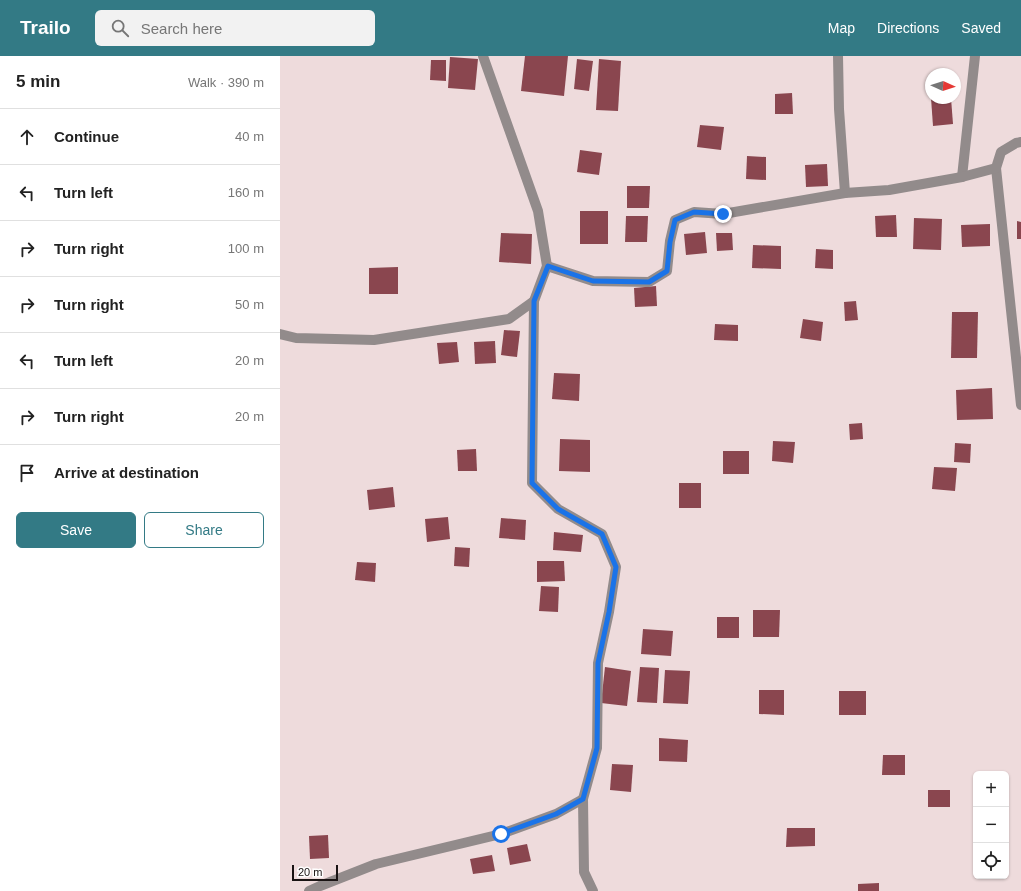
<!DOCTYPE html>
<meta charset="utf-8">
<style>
:root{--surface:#fff;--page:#f2f2f2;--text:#222;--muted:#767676;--line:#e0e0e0;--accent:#337a85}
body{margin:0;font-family:Arial,sans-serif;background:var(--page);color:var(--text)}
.controls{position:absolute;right:12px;bottom:12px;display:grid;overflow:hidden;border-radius:6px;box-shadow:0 1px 3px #0004}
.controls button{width:36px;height:36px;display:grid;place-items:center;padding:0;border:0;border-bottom:1px solid var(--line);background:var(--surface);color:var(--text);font:20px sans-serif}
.compass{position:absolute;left:645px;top:12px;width:36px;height:36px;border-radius:50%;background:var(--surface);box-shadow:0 1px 3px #0004;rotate:93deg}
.scale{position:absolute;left:12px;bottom:10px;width:46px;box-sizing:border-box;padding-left:4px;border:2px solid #191313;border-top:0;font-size:11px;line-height:14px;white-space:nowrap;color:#191313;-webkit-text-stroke:3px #fff;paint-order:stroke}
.stop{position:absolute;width:12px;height:12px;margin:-9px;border:3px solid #1a73e8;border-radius:50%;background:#fff}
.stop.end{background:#1a73e8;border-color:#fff;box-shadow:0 1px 4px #0008}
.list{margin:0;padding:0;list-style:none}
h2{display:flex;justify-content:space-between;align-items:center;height:52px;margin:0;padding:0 16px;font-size:17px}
h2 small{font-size:13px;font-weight:400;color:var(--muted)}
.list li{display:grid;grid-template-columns:26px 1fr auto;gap:12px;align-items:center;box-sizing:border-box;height:56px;padding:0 16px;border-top:1px solid var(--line)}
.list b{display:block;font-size:15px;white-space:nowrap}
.list em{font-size:13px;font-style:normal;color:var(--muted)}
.actions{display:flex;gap:8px;padding:12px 16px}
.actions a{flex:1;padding:9px 0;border:1px solid var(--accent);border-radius:6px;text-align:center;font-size:14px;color:var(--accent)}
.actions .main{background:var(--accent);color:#fff}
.icon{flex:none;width:22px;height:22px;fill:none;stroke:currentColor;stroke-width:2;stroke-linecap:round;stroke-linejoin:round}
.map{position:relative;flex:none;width:741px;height:835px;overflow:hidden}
header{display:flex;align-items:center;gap:24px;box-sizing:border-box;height:56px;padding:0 20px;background:var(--accent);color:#fff}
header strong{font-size:19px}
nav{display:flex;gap:22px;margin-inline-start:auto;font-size:14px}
.search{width:280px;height:36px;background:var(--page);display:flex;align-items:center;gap:10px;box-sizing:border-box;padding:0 14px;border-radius:6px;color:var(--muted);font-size:15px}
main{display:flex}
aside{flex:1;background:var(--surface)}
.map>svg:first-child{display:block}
</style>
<header>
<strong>Trailo</strong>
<div class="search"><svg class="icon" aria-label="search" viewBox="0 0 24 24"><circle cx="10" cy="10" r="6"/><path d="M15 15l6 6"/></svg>Search here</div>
<nav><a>Map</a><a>Directions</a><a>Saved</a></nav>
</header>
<main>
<aside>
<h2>5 min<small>Walk · 390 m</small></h2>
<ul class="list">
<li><svg class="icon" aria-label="ahead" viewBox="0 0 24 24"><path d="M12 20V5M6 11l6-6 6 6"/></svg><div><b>Continue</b></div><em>40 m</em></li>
<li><svg class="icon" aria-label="left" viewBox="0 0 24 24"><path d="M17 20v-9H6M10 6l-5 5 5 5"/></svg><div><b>Turn left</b></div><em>160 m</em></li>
<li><svg class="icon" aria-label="right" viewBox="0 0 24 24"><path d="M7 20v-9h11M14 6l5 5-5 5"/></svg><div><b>Turn right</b></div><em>100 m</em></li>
<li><svg class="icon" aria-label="right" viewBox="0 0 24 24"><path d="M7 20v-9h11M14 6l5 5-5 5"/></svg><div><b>Turn right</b></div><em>50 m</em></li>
<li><svg class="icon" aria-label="left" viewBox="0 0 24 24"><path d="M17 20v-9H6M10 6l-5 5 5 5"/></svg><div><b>Turn left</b></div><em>20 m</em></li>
<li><svg class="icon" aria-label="right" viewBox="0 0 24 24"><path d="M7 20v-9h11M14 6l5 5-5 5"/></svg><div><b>Turn right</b></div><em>20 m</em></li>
<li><svg class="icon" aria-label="arrive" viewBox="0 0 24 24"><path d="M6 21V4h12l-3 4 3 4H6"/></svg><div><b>Arrive at destination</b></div></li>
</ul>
<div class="actions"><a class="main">Save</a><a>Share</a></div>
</aside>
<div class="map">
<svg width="741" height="835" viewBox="0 0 741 835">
<rect width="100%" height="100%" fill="#eedbdc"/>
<!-- building -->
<g fill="#8a464f">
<path d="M245 0H288L284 40 241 35Z"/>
<path d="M170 1 198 3 195 34 168 32Z"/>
<path d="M297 3 313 5 309 35 294 33Z"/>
<path d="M319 3 341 5 338 55 316 54Z"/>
<path d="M151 4H166V25L150 24Z"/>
<path d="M512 37 513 58H495V38Z"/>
<path d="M651 42H671L673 68 653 70Z"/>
<path d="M420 69 444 71 441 94 417 91Z"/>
<path d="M300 94 322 97 319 119 297 116Z"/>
<path d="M467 100 486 101V124L466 123Z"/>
<path d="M547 108 548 130 526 131 525 109Z"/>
<path d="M347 130H370L369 152H347Z"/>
<rect x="300" y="155" width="28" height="33"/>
<path d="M616 159 617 181H596L595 160Z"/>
<path d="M346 160H368L367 186H345Z"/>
<path d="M634 162 662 163 661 194 633 193Z"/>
<path d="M737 165 741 166V183H737Z"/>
<path d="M710 168V190L682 191 681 169Z"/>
<path d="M425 176 427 197 406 199 404 178Z"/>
<path d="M221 177 252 178 251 208 219 206Z"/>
<path d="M436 177H452L453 194 437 195Z"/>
<path d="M473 189 501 190V213L472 212Z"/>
<path d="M536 193 553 194V213L535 212Z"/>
<path d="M118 211V238H89V212Z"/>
<path d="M376 230 377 250 355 251 354 232Z"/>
<path d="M576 245 578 264 565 265 564 246Z"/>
<path d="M672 256H698L697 302H671Z"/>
<path d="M523 263 543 266 541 285 520 282Z"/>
<path d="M435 268 458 269V285L434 284Z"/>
<path d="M224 274 240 275 237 301 221 299Z"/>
<path d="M215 285 216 307 195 308 194 286Z"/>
<path d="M177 286 179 306 159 308 157 287Z"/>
<path d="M274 317 300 318 299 345 272 343Z"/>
<path d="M712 332 713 363 677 364 676 334Z"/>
<path d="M582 367 583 383 570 384 569 368Z"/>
<path d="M280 383 310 384V416L279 415Z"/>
<path d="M493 385 515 386 513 407 492 405Z"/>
<path d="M675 387 691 388 690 407 674 406Z"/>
<path d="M196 393 197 415H178L177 394Z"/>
<rect x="443" y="395" width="26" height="23"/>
<path d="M654 411 677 412 675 435 652 433Z"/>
<rect x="399" y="427" width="22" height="25"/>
<path d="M113 431 115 451 89 454 87 434Z"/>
<path d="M168 461 170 483 147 486 145 463Z"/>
<path d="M221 462 246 464 245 484 219 482Z"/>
<path d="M274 476 303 479 301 496 273 494Z"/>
<path d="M175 491 190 492 189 511 174 510Z"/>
<path d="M257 505H284L285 525 257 526Z"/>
<path d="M77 506 96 507 95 526 75 524Z"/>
<path d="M261 530 279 531 278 556 259 555Z"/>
<path d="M473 554H500L499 581H473Z"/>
<rect x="437" y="561" width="22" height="21"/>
<path d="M363 573 393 575 391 600 361 598Z"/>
<path d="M325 611 351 615 347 650 321 647Z"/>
<path d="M360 611 379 612 377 647 357 646Z"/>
<path d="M385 614 410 615 408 648 383 647Z"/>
<path d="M479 634H504V659L479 658Z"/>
<rect x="559" y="635" width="27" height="24"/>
<path d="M379 682 408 684 407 706 379 705Z"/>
<path d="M603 699H625V719H602Z"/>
<path d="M332 708 353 709 351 736 330 734Z"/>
<rect x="648" y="734" width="22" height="17"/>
<path d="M507 772H535V790L506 791Z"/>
<path d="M48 779 49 802 30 803 29 780Z"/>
<path d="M247 788 251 805 230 809 227 792Z"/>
<path d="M212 799 215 815 193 818 190 803Z"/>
<path d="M599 827V835H578V828Z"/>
</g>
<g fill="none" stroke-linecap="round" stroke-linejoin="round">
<!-- minor -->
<g stroke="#928b8b" stroke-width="10">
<path d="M203 0 258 155 267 210 254 245 252 427 278 453 322 478 336 511 329 556 318 607 317 692 303 743 304 816 313 835"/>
<path d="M558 0 559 53 565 137"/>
<path d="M716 112 741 349"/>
<path d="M682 121 695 0"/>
<path d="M267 210 313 225 369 226 387 215 390 185 395 164 414 156 443 158 565 137 609 134 682 121 716 112 721 96 736 87 741 86"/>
<path d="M0 278 16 282 94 284 229 263 254 245"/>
<path d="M29 835 40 830 96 808 221 778 276 758 303 743"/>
</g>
</g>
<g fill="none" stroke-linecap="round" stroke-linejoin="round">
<!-- route -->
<path stroke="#1a73e8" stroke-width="5" d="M221 778 276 758 303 743 317 692 318 607 329 556 336 511 322 478 278 453 252 427 254 245 268 210 313 225 369 226 387 215 390 186 395 164 414 156 443 158"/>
</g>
</svg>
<div class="controls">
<button>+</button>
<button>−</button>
<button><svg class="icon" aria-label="locate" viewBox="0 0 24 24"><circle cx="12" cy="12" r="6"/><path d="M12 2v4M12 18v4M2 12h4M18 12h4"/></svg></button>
</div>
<svg class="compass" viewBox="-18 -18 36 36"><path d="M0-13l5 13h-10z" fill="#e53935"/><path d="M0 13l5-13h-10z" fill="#767676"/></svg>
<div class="scale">20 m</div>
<div class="stop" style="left:221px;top:778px"></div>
<div class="stop end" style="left:443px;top:158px"></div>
</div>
</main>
